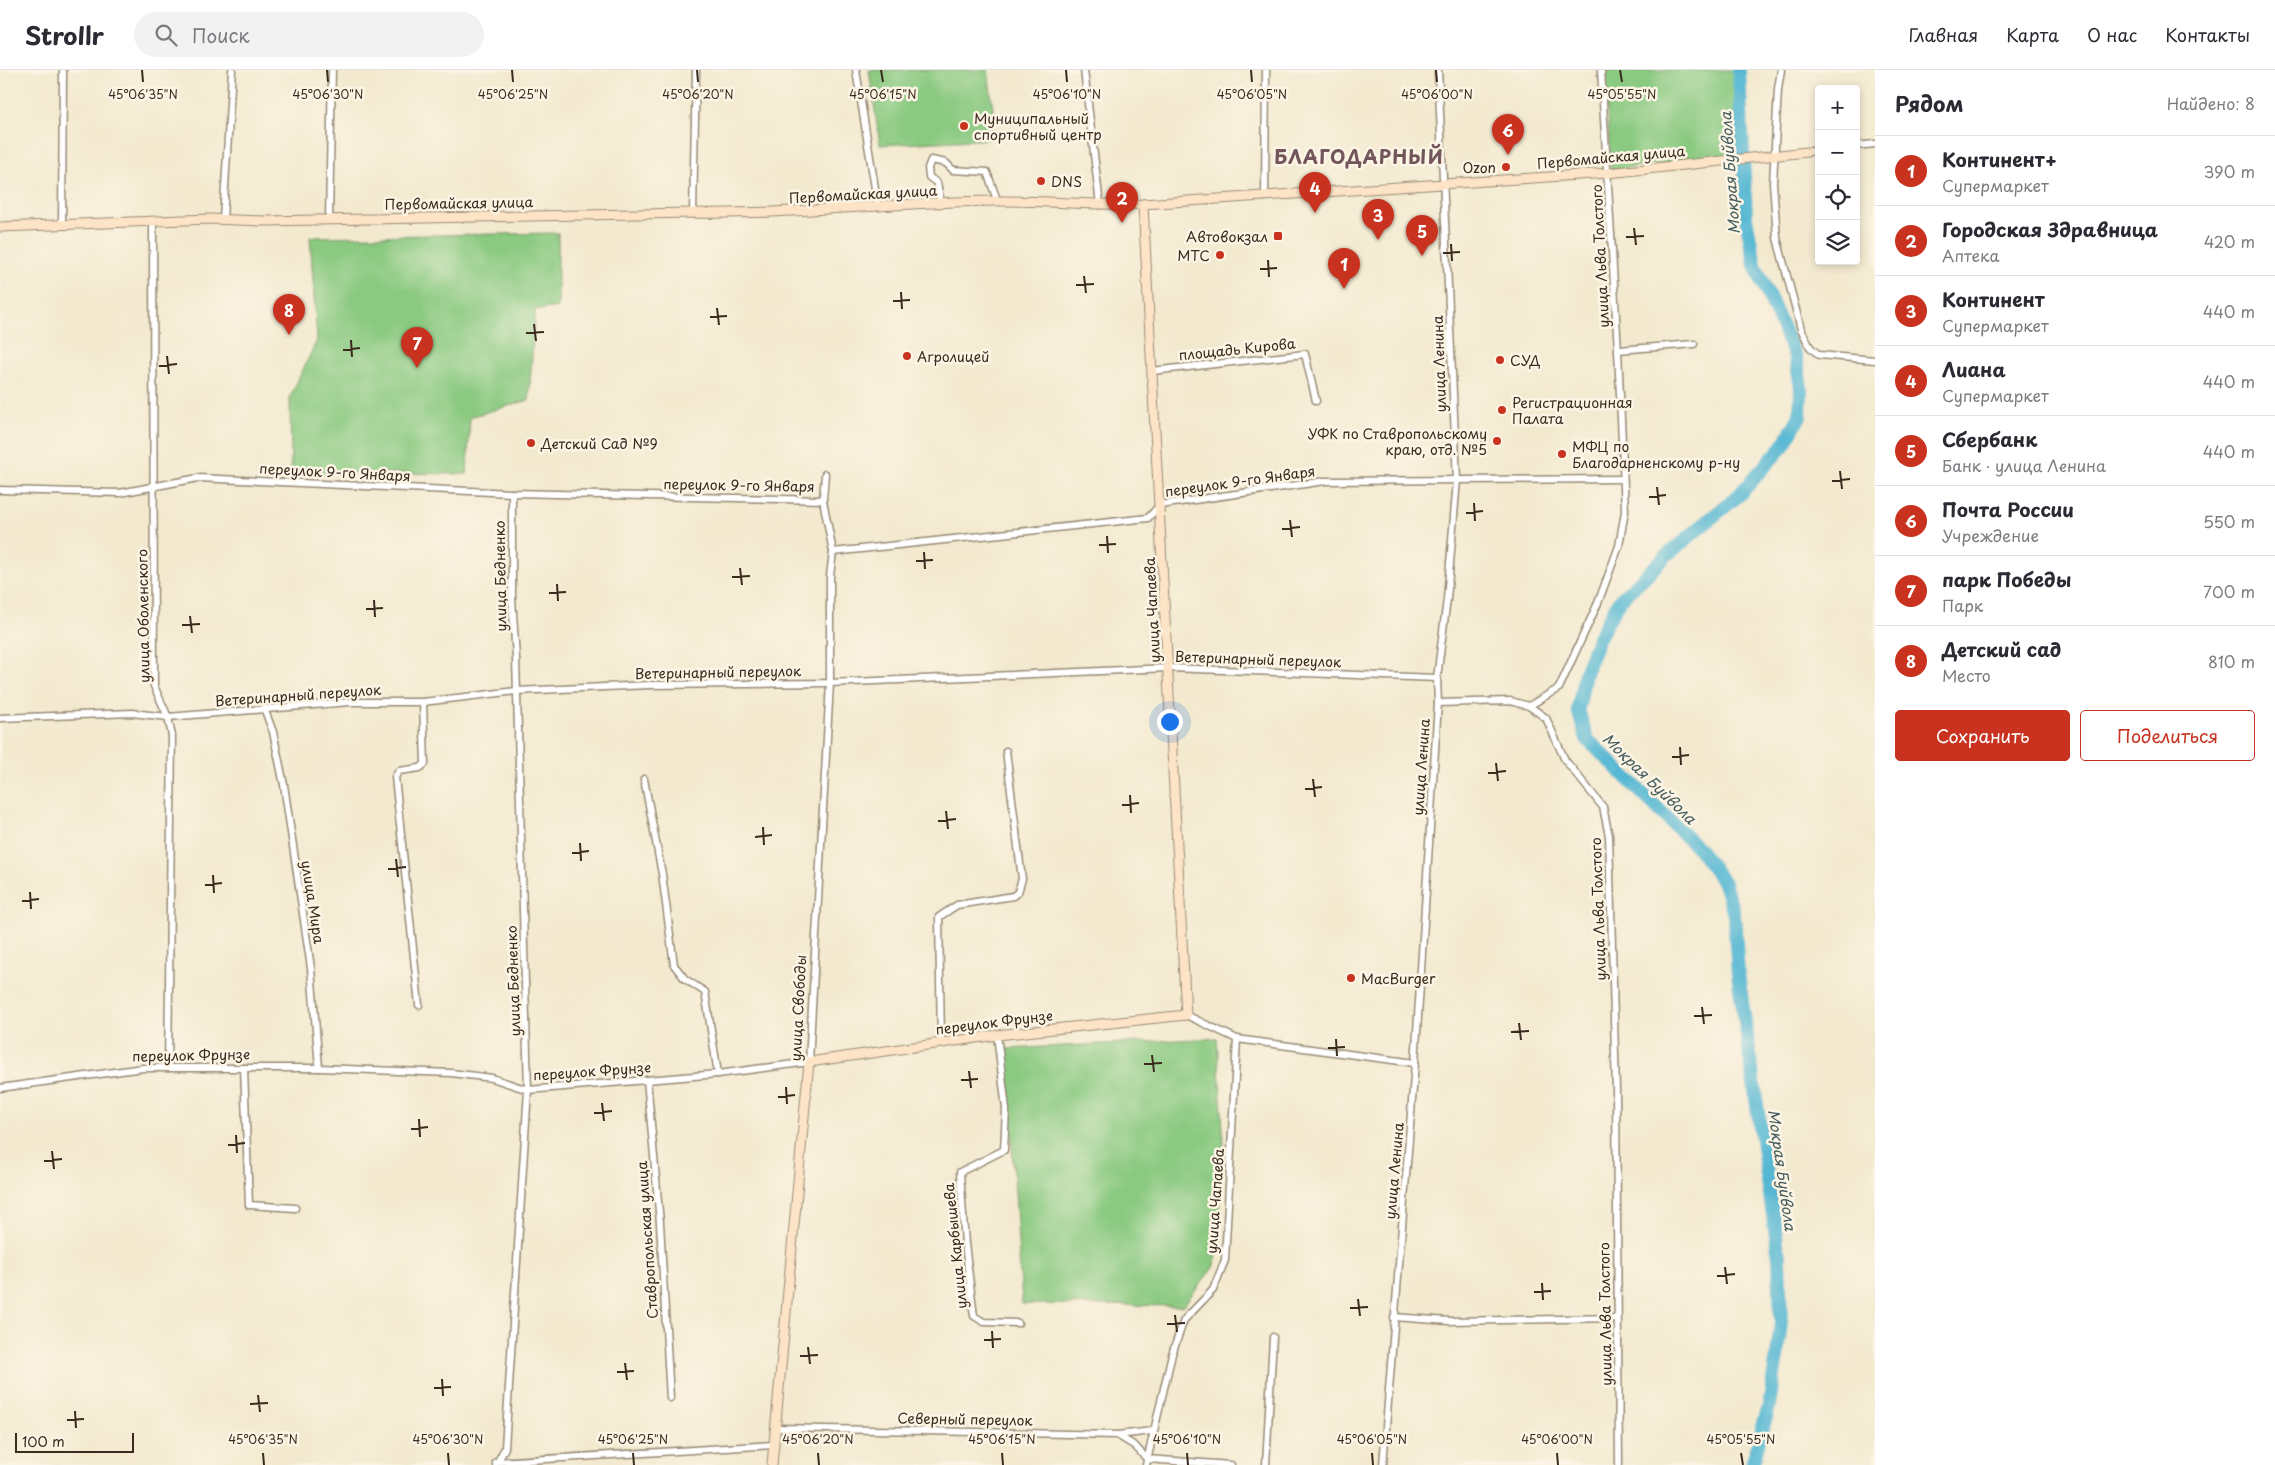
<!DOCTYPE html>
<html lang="ru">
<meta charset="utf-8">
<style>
:root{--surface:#fff;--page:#f2f2f3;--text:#2b2b33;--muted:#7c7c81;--line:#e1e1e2;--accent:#c8321e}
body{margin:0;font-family:"Playpen Sans",sans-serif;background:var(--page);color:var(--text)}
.controls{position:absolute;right:15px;top:15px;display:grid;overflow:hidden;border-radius:5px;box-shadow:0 2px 8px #0003}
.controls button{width:45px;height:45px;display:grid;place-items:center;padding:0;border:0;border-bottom:1px solid var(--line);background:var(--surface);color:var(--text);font:25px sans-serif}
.scale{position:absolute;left:15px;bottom:12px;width:119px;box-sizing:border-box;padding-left:5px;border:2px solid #3b2a1e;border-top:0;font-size:14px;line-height:18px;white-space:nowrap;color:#3b2a1e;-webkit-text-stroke:4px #fcf5e5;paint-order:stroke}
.you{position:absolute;left:1169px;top:651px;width:18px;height:18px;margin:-12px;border:4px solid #fff;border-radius:50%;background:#1a73e8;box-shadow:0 0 0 8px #1a73e833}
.badge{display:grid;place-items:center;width:32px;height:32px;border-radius:50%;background:var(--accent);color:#fff;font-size:16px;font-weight:700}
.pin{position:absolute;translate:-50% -41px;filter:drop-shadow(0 1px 2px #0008)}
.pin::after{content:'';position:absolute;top:26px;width:18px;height:15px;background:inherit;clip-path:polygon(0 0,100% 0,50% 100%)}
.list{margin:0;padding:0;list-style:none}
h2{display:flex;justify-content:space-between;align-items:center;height:65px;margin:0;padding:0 20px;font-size:21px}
h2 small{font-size:16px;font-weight:400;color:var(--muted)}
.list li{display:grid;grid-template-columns:32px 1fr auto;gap:15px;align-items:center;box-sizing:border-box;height:70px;padding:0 20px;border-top:1px solid var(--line)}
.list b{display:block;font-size:19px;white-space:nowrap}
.list p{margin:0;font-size:16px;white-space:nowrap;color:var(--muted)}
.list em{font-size:16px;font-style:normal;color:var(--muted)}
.actions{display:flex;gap:10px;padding:15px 20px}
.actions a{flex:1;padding:11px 0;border:1px solid var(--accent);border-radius:5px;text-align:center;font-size:18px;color:var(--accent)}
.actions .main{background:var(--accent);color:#fff}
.icon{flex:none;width:28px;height:28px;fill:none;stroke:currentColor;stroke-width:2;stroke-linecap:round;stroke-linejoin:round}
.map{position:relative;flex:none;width:1875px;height:1395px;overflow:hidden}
header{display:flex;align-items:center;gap:30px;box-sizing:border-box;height:70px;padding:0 25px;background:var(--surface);border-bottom:1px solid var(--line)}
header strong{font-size:24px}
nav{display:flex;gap:28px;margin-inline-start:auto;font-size:18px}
.search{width:350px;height:45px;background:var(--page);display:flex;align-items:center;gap:12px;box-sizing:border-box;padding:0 18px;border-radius:28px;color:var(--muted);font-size:19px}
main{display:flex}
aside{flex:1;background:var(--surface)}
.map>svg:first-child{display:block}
</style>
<header>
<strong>Strollr</strong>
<div class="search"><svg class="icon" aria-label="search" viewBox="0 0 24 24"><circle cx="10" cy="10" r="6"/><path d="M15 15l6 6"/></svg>Поиск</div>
<nav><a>Главная</a><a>Карта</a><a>О нас</a><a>Контакты</a></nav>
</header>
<main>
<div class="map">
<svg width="1875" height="1395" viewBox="0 0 1875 1395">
<rect width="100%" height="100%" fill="#fcf5e5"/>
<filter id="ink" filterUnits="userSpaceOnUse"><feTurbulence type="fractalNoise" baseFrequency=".02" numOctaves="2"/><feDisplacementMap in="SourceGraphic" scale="10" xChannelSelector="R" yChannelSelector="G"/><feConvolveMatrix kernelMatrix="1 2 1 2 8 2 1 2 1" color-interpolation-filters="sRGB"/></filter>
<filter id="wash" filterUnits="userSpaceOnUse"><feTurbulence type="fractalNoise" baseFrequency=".0096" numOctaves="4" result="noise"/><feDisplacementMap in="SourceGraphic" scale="20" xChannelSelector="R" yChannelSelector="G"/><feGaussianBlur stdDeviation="1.12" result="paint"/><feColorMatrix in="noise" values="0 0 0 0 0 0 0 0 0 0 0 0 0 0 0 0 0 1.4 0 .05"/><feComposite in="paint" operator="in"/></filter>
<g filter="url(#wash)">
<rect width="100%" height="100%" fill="#f3e9cf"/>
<!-- green -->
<g fill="#89c980" stroke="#627a4f">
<path d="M869 0H988L993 39V69L880 75Z"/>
<path d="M1604 0H1735L1738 83 1611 100Z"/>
<path d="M558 163V237L535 240 529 330 470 347 467 404 291 402 290 327 317 270 310 167Z"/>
<path d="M1217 968 1224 1074 1215 1195 1183 1236 1022 1234 1006 979Z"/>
</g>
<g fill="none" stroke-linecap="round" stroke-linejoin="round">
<!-- river -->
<path stroke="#54b7d3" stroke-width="14" d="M1739 0 1746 148 1755 195 1796 288 1801 318 1800 346 1783 376 1739 425 1666 486 1619 531 1598 569 1585 603 1578 640 1587 669 1699 779 1724 813 1734 844 1738 904 1779 1187 1781 1252 1777 1286 1769 1336 1752 1395"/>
</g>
</g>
<g filter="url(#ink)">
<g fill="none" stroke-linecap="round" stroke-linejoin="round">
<!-- street casing -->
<g stroke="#978a76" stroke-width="9">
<g id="street">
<path d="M856 0 878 137"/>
<path d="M1084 0 1100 135"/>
<path d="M1601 0 1618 280"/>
<path d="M1781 0 1778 19 1773 113 1777 168 1801 259 1810 277 1819 285 1875 290"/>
<path d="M1856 76 1875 74"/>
<path d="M1807 82 1819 80"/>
<path d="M1265 127 1266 0"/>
<path d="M941 133 937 113 929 107 928 98 931 90 946 93 953 100 987 102 997 130"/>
<path d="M693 143 696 0"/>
<path d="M329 149 332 0"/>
<path d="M223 150 232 0"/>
<path d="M153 151 154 616 168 647 172 666 168 998"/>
<path d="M62 155 63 0"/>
<path d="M1152 301 1305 284 1316 331"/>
<path d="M0 420 120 423 198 408 512 423 823 430 833 482 830 506V613L809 992 718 1004 528 1020 492 1008 451 1003 319 998H143L0 1018"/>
<path d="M823 430 825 404"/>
<path d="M833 482 1148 448 1160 435 1325 411 1622 409"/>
<path d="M1438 633 1510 631 1529 636 1546 648 1565 690 1603 737 1609 766 1616 1021 1619 1395"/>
<path d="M1529 636 1559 618 1598 533 1619 476 1625 441 1618 280 1694 274"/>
<path d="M264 638 273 662 284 715 311 898 319 998"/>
<path d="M0 648 132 643 168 647 350 632H423L516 621 649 615 830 613 1169 598 1437 608"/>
<path d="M644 709 662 804 674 895 685 909 705 922 718 1004"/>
<path d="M419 935 395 707 399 701 420 698 425 694 423 632"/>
<path d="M1186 945 1237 969 1415 993"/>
<path d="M997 965 1006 1039 1004 1080 960 1102 965 1174 974 1246 984 1252 1018 1253"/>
<path d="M941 972 939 847 957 835 1013 826 1018 822 1022 809 1006 681"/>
<path d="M244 998 249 1135 295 1138"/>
<path d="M647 1010 660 1153 670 1328"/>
<path d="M1394 1247 1449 1251 1617 1248"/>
<path d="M776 1358 1117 1365 1153 1361"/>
<path d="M1117 1365 1135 1376 1147 1389 1231 1395"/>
<path d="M496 1392 774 1375"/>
<path d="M496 1395 505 1378 528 1020 516 588 512 529V423"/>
<path d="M1146 1395 1172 1284 1184 1250 1213 1220 1225 1190 1237 969"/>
<path d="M1266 1395 1273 1267"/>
<path d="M1383 1395 1415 993 1438 633 1437 608 1447 529 1457 410 1438 0"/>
</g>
</g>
<!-- secondary casing -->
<g stroke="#978a76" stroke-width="11">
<g id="secondary">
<path d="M0 157 210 149 265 151 693 143C794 145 894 132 995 131 1045 130 1094 136 1143 134L1608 103 1807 82"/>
<path d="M772 1395 809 992 997 965 1186 945 1143 134"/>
</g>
</g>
<!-- street -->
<use href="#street" stroke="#fff" stroke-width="6"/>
<!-- secondary -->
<use href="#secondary" stroke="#fee4c6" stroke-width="9"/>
</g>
</g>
<!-- ticks -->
<path fill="none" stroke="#3b2a1e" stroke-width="2" d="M142 0 143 12M327 0 328 12M512 0 513 12M697 0 698 12M881 0 883 12M1066 0 1067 12M1251 0 1252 12M1436 0 1437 12M1620 0 1622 12M1634 158 1636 175M1626 167 1644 166M1451 174 1452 191M1443 183 1460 182M1268 190 1269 207M1260 199 1277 198M1084 206 1086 223M1076 215 1094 214M901 222 902 239M893 231 910 230M717 238 719 255M710 247 727 246M534 254 536 271M526 263 544 262M351 270 352 287M343 280 360 278M167 286 169 304M159 296 177 294M1840 401 1842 419M1832 411 1850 409M1657 417 1659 435M1649 427 1666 425M1474 433 1475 451M1466 443 1483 441M1290 450 1292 467M1282 459 1300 457M1107 466 1108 483M1099 475 1116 474M924 482 925 499M916 491 933 490M740 498 742 515M732 507 750 506M557 514 558 531M549 523 566 522M374 530 375 547M366 539 383 538M190 546 192 563M182 555 200 554M1680 677 1681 695M1672 687 1689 685M1496 693 1498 711M1488 703 1506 701M1313 709 1315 727M1305 719 1322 717M1130 725 1131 743M1122 735 1139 733M946 741 948 759M938 751 956 749M763 757 764 775M755 767 772 765M580 773 581 791M572 783 589 781M396 789 398 807M388 799 406 797M213 805 214 823M205 815 222 813M30 822 31 839M22 831 39 829M1702 937 1704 954M1694 946 1712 945M1519 953 1521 970M1511 962 1529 961M1336 969 1337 986M1328 978 1345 977M1152 985 1154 1002M1144 994 1162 993M969 1001 971 1018M961 1010 978 1009M786 1017 787 1034M778 1027 795 1025M602 1033 604 1051M594 1043 612 1041M419 1049 420 1067M411 1059 428 1057M236 1065 237 1083M228 1075 245 1073M52 1081 54 1099M44 1091 62 1089M1725 1197 1727 1214M1717 1206 1735 1204M1542 1213 1543 1230M1534 1222 1551 1221M1358 1229 1360 1246M1350 1238 1368 1237M1175 1245 1177 1262M1167 1254 1185 1253M992 1261 993 1278M984 1270 1001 1269M808 1277 810 1294M800 1286 818 1285M625 1293 627 1310M617 1302 634 1301M442 1309 443 1326M434 1318 451 1317M258 1325 260 1342M250 1334 268 1333M75 1341 76 1358M67 1350 84 1349M263 1383 264 1395M448 1383 449 1395M633 1383 634 1395M818 1383 819 1395M1002 1383 1003 1395M1187 1383 1188 1395M1372 1383 1373 1395M1557 1383 1558 1395M1741 1383 1743 1395"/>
<!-- markers -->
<g fill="#c8321e" stroke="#fcf5e5" stroke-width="2">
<circle cx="964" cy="56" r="5"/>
<circle cx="1506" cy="97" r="5"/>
<circle cx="1041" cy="111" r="5"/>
<rect x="1273" y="161" width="10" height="10" rx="2.5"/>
<circle cx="1220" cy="185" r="5"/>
<circle cx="907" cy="286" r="5"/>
<circle cx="1500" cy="290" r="5"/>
<circle cx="1502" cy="340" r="5"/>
<circle cx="1497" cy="371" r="5"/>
<circle cx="531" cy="373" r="5"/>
<circle cx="1562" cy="384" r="5"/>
<circle cx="1351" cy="908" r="5"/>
</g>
<g text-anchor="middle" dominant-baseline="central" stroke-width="5" stroke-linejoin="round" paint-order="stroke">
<!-- poi labels -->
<g font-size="14" fill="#3b2a1e" stroke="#fcf5e5" text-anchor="start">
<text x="974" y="48">Муниципальный<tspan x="974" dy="16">спортивный центр</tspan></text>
<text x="1496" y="97" text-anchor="end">Ozon</text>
<text x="1051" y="111">DNS</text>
<text x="1268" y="166" text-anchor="end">Автовокзал</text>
<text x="1210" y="185" text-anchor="end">МТС</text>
<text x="917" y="286">Агролицей</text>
<text x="1510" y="290">СУД</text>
<text x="1512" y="332">Регистрационная<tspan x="1512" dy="16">Палата</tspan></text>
<text x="1487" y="363" text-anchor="end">УФК по Ставропольскому<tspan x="1487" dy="16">краю, отд. №5</tspan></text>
<text x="541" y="373">Детский Сад №9</text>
<text x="1572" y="376">МФЦ по<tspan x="1572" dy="16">Благодарненскому р-ну</tspan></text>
<text x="1361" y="908">MacBurger</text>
</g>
<!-- street labels -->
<g font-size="14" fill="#3b2a1e" stroke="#fcf5e5">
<text transform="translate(1611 87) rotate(-5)">Первомайская улица</text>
<text transform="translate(863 124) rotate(-3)">Первомайская улица</text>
<text transform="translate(459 133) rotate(-1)">Первомайская улица</text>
<text transform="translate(1600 186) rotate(-93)">улица Льва Толстого</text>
<text transform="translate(1237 279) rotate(-6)">площадь Кирова</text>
<text transform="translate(1439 294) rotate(-92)">улица Ленина</text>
<text transform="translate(335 402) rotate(3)">переулок 9-го Января</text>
<text transform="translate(1240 411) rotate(-8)">переулок 9-го Января</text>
<text transform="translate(739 415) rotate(1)">переулок 9-го Января</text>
<text transform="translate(500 506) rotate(-91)">улица Бедненко</text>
<text transform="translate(1152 540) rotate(-93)">улица Чапаева</text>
<text transform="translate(143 546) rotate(-91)">улица Оболенского</text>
<text transform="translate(1258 589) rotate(2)">Ветеринарный переулок</text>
<text transform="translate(718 602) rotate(-1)">Ветеринарный переулок</text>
<text transform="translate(298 625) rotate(-4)">Ветеринарный переулок</text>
<text transform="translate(1421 697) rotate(-86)">улица Ленина</text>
<text transform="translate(313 832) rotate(81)">улица Мира</text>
<text transform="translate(1598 839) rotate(-92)">улица Льва Толстого</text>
<text transform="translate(513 911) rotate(-92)">улица Бедненко</text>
<text transform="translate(798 938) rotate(-87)">улица Свободы</text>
<text transform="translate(994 952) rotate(-7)">переулок Фрунзе</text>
<text transform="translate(191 985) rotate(-1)">переулок Фрунзе</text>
<text transform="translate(592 1001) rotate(-4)">переулок Фрунзе</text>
<text transform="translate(1394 1101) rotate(-85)">улица Ленина</text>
<text transform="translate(1215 1131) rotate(-86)">улица Чапаева</text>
<text transform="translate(647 1170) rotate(-94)">Ставропольская улица</text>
<text transform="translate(955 1176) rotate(-96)">улица Карбышева</text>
<text transform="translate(1605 1244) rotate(-91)">улица Льва Толстого</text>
<text transform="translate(965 1349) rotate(1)">Северный переулок</text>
</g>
<!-- water labels -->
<g font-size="15" font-style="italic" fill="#445b5d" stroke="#fcf5e5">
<text transform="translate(1729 103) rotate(-94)">Мокрая Буйвола</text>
<text transform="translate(1650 708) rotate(44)">Мокрая Буйвола</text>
<text transform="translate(1783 1100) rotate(82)">Мокрая Буйвола</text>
</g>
<!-- district labels -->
<g font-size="19" font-weight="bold" letter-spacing="1" fill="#72565b" stroke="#fcf5e5">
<text x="1359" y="86">БЛАГОДАРНЫЙ</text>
</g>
</g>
<g font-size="12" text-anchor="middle" fill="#3b2a1e" stroke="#fcf5e5" stroke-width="5" stroke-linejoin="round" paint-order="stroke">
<text x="143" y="29">45°06'35"N</text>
<text x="328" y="29">45°06'30"N</text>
<text x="513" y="29">45°06'25"N</text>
<text x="698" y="29">45°06'20"N</text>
<text x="883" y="29">45°06'15"N</text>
<text x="1067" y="29">45°06'10"N</text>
<text x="1252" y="29">45°06'05"N</text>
<text x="1437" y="29">45°06'00"N</text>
<text x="1622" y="29">45°05'55"N</text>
<text x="263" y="1374">45°06'35"N</text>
<text x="448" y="1374">45°06'30"N</text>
<text x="633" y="1374">45°06'25"N</text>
<text x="818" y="1374">45°06'20"N</text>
<text x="1002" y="1374">45°06'15"N</text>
<text x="1187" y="1374">45°06'10"N</text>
<text x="1372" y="1374">45°06'05"N</text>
<text x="1557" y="1374">45°06'00"N</text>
<text x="1741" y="1374">45°05'55"N</text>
</g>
</svg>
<div class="controls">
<button>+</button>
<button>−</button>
<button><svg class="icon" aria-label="locate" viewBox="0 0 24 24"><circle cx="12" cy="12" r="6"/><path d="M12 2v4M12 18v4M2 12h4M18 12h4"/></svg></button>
<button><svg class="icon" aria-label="layers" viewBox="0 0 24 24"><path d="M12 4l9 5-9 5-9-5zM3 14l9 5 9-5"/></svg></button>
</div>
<div class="scale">100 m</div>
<div class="you"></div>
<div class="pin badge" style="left:1344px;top:219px">1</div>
<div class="pin badge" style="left:1122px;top:153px">2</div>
<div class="pin badge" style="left:1378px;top:170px">3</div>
<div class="pin badge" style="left:1315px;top:143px">4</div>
<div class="pin badge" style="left:1422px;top:186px">5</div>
<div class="pin badge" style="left:1508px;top:85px">6</div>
<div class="pin badge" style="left:417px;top:298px">7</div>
<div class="pin badge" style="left:289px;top:265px">8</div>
</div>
<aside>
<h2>Рядом<small>Найдено: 8</small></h2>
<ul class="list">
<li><span class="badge">1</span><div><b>Континент+</b><p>Супермаркет</p></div><em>390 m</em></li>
<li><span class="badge">2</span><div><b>Городская Здравница</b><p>Аптека</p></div><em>420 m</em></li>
<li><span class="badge">3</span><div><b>Континент</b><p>Супермаркет</p></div><em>440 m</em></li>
<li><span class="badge">4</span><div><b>Лиана</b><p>Супермаркет</p></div><em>440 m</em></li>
<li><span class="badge">5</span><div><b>Сбербанк</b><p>Банк · улица Ленина</p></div><em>440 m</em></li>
<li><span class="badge">6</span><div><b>Почта России</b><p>Учреждение</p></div><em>550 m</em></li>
<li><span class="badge">7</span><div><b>парк Победы</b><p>Парк</p></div><em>700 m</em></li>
<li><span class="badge">8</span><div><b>Детский сад</b><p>Место</p></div><em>810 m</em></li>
</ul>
<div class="actions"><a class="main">Сохранить</a><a>Поделиться</a></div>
</aside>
</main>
